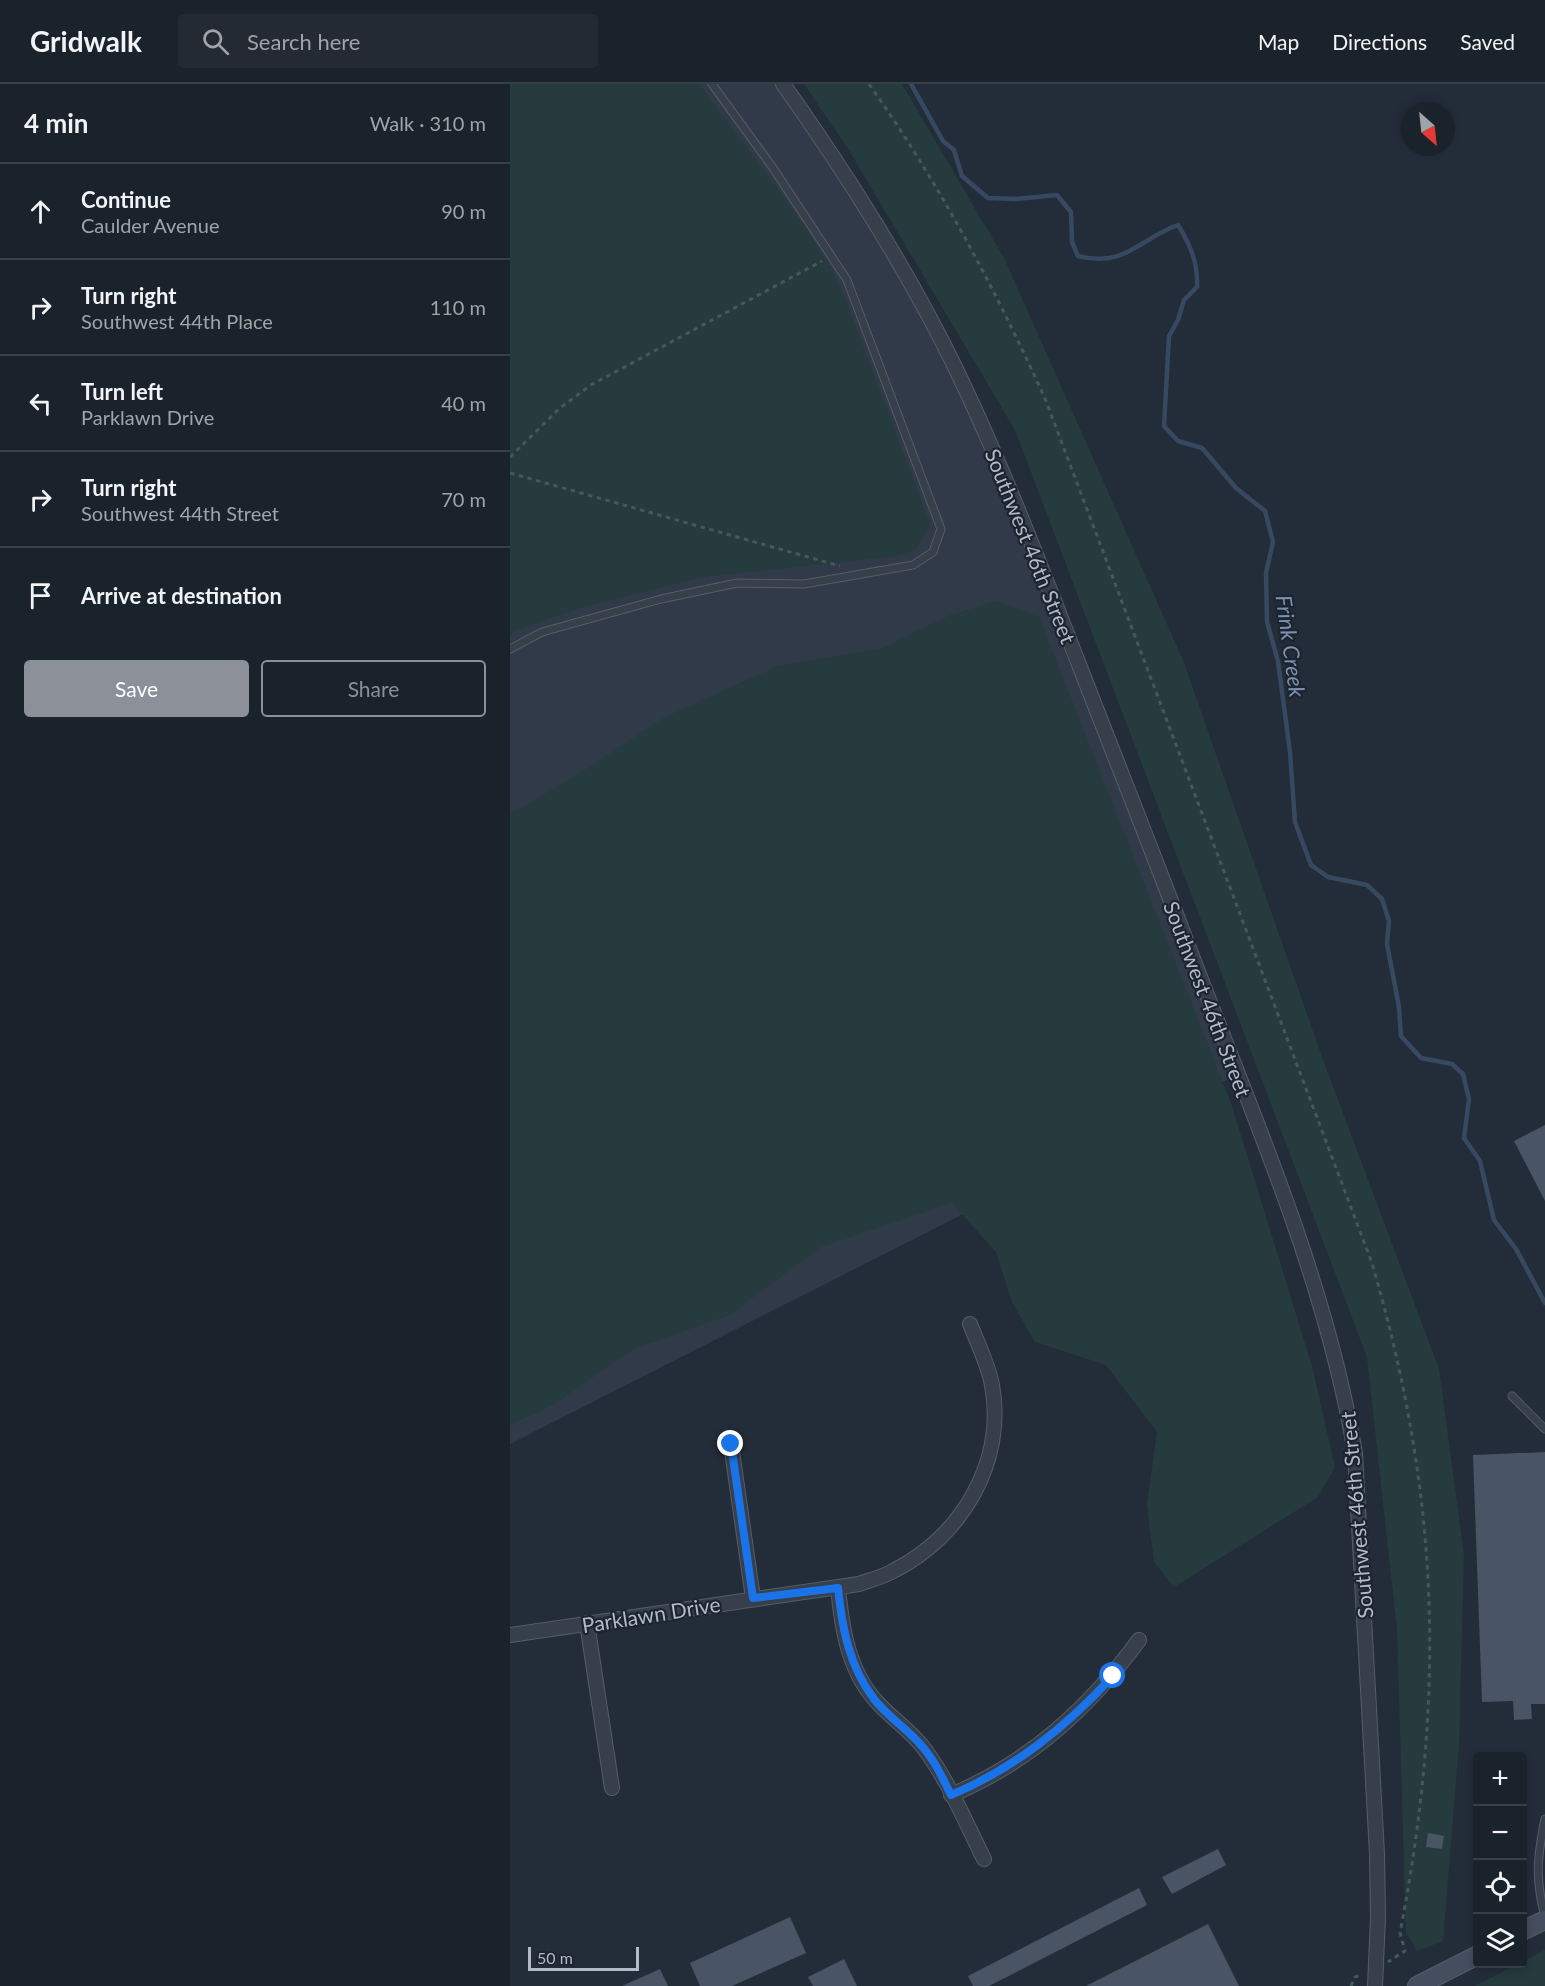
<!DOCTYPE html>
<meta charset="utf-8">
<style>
:root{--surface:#1a222c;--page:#232a34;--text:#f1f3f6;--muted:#9fa4a9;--line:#383f48;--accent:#8c9099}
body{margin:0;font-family:Lato,sans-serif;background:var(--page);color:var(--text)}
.controls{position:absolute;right:18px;bottom:18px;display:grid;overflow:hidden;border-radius:6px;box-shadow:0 3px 9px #0003}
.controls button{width:54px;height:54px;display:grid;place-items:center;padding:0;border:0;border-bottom:2px solid var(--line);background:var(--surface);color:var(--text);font:30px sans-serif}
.compass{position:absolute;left:891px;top:18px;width:54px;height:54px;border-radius:50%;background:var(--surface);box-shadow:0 3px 9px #0003;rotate:153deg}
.scale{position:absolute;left:18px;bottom:15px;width:111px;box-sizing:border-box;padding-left:6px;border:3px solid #b2bac7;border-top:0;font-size:16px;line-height:21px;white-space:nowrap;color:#b2bac7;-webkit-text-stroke:4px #1c2430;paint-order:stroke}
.stop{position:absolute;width:18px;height:18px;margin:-14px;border:4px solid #1a73e8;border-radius:50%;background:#fff}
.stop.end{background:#1a73e8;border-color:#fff;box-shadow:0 2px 6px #0008}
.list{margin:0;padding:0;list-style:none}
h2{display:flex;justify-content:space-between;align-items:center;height:78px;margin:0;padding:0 24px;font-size:26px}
h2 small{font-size:20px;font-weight:400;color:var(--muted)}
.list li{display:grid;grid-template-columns:39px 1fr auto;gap:18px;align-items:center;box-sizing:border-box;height:96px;padding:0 24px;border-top:2px solid var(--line)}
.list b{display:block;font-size:22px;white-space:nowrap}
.list p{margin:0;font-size:20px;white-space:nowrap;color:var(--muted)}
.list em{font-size:20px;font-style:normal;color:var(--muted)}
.actions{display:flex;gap:12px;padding:18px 24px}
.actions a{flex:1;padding:14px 0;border:2px solid var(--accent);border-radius:6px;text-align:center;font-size:21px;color:var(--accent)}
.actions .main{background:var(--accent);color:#fff}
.icon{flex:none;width:33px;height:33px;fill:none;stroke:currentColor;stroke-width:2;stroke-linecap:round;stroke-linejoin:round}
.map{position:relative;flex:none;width:1035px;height:1902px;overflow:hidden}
header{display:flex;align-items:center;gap:36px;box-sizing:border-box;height:84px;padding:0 30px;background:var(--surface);border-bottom:2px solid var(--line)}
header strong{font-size:28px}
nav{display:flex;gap:33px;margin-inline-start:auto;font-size:21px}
.search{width:420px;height:54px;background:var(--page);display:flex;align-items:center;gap:15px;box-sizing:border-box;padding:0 21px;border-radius:6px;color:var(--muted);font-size:22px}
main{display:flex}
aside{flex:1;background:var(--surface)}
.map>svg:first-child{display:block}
</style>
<header>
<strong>Gridwalk</strong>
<div class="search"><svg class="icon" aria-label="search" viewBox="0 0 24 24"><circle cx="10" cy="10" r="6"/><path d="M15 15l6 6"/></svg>Search here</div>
<nav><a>Map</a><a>Directions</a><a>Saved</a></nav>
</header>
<main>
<aside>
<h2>4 min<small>Walk · 310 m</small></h2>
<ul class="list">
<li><svg class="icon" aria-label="ahead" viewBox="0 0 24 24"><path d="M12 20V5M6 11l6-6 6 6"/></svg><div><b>Continue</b><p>Caulder Avenue</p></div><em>90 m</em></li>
<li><svg class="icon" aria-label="right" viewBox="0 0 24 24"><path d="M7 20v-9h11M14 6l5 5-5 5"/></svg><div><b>Turn right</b><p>Southwest 44th Place</p></div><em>110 m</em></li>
<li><svg class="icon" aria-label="left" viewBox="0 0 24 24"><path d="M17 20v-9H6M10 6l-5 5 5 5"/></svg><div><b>Turn left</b><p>Parklawn Drive</p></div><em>40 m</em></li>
<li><svg class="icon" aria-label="right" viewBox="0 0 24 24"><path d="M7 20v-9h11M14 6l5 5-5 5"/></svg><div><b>Turn right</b><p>Southwest 44th Street</p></div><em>70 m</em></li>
<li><svg class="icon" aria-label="arrive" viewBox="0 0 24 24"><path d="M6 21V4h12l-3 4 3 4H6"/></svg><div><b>Arrive at destination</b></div></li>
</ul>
<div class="actions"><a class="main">Save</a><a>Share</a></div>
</aside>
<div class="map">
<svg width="1035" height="1902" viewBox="0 0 1035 1902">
<rect width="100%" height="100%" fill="#232d3a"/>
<!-- airport -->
<path fill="#313a48" d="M0 0H273L313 57 443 280 727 991 0 1360Z"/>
<!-- green -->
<g fill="#263b3d">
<path d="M0 0H189L296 143 330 201 421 442 406 465 387 472 193 493 73 523 6 546 0 552Z"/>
<path d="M294 0H392L494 174 673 576 812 973 929 1285 954 1471 949 1660 933 1857 907 1867 896 1849 887 1545 857 1273 505 346 340 68Z"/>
<path d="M486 517 529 533 721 1019 802 1282 825 1383 808 1413 664 1503 644 1478 637 1420 647 1348 596 1281 525 1258 502 1218 486 1168 442 1119 311 1163 219 1231 123 1265 43 1321 0 1341V726L11 724 75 686 155 633 268 582 373 564 438 532Z"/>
<path d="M1035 1866V1902H965Z"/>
</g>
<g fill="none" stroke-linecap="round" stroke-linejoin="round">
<!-- stream -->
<path stroke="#374961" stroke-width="4.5" d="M401 0 433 57 444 66 452 92 478 114 505 115 547 111 561 128 562 158 568 172C615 184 629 155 668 141 681 162 688 179 687 203L674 216 668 236 659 252 654 342 668 357 692 364 726 404 755 427 763 458 756 489 757 538 768 577 780 668 785 738 801 781 818 793 857 801 872 815 879 837 877 860 889 923 891 952 911 974 942 980 953 990 959 1015 954 1054 970 1077 984 1136 1006 1165 1035 1219"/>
</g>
<!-- building -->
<g fill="#495464">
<path d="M1035 1041V1117L1004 1057Z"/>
<path d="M1035 1368V1620H1021L1022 1635 1004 1636 1003 1617 972 1618 963 1371Z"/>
<path d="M918 1749 934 1752 932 1765 916 1763Z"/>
<path d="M708 1765 716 1781 662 1810 652 1793Z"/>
<path d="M629 1804 637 1821 479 1902H463L458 1892Z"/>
<path d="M280 1833 296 1869 222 1902H190L180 1879Z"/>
<path d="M698 1840 729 1902H576Z"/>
<path d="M334 1875 347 1902H303L298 1893Z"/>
<path d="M150 1885 158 1902H112Z"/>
</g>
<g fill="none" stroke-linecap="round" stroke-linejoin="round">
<!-- service casing -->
<g stroke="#555d69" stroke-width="9">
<g id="service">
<path d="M0 565 32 548 151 515 227 499 294 500 403 481 423 468 431 445 337 196 263 84 202 0"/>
<path d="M1002 1312 1035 1345"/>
<path d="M1035 1735C1027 1774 1025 1794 1035 1833"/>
</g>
</g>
<!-- minor casing -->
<g stroke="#555d69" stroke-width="16">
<g id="minor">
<path d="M273 0C336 89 396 183 444 281 491 378 529 478 568 578 606 676 645 774 682 872 744 1034 816 1196 845 1369L867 1770 868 1833 865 1902"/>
<path d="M221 1360 243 1514"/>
<path d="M328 1504C332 1544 338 1587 367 1618 381 1634 400 1646 413 1663 438 1696 455 1737 474 1775"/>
<path d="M77 1539 102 1704"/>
<path d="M0 1551 349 1500C360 1496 373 1493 383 1487 452 1453 496 1377 482 1301 478 1280 468 1260 460 1240"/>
<path d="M441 1711C520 1678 579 1624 629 1556"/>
</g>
</g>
<!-- secondary casing -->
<g stroke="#555d69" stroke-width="20">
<g id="secondary">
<path d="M1012 1847 1035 1836"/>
<path d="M907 1902 968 1871"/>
</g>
</g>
<!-- path -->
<g stroke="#45585b" stroke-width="3" stroke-dasharray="4.5 4.5" stroke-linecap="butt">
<path d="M359 0C429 99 486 206 536 317L862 1179C930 1413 936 1610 890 1849L895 1867 878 1878"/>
<path d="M0 373 50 324 81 301 312 177"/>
<path d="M0 389 330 482"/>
<path d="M841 1902 845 1893 851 1891"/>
</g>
<!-- service -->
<use href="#service" stroke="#373f4b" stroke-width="7"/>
<!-- minor -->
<use href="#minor" stroke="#373f4b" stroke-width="14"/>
<!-- secondary -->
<use href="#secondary" stroke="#454e5e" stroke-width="18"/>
</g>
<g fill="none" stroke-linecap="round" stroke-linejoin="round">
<!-- route -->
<path stroke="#1a73e8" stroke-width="8" d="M221 1360 243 1514 328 1504C332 1544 339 1582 364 1615 377 1632 396 1644 410 1660 424 1675 432 1693 441 1711 505 1684 556 1643 603 1592"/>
</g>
<g text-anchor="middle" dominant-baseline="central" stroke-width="4.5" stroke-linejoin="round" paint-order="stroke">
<!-- street labels -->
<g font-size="21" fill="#b2bac7" stroke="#1c2430">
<text transform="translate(521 462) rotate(68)">Southwest 46th Street</text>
<text transform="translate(698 915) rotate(69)">Southwest 46th Street</text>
<text transform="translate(846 1431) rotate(-95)">Southwest 46th Street</text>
<text transform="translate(141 1530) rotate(-9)">Parklawn Drive</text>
</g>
<!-- water labels -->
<g font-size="22" font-style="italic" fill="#7b91ae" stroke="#1c2430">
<text transform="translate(781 562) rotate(82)">Frink Creek</text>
</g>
</g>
</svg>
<div class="controls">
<button>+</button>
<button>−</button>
<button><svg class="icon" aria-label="locate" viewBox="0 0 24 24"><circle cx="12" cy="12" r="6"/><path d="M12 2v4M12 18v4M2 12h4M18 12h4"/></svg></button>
<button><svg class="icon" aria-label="layers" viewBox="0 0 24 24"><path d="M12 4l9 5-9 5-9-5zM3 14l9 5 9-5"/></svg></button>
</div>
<svg class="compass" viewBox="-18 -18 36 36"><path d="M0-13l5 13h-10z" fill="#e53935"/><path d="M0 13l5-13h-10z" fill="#9fa4a9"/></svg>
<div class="scale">50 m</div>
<div class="stop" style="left:603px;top:1592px"></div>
<div class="stop end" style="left:221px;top:1360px"></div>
</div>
</main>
